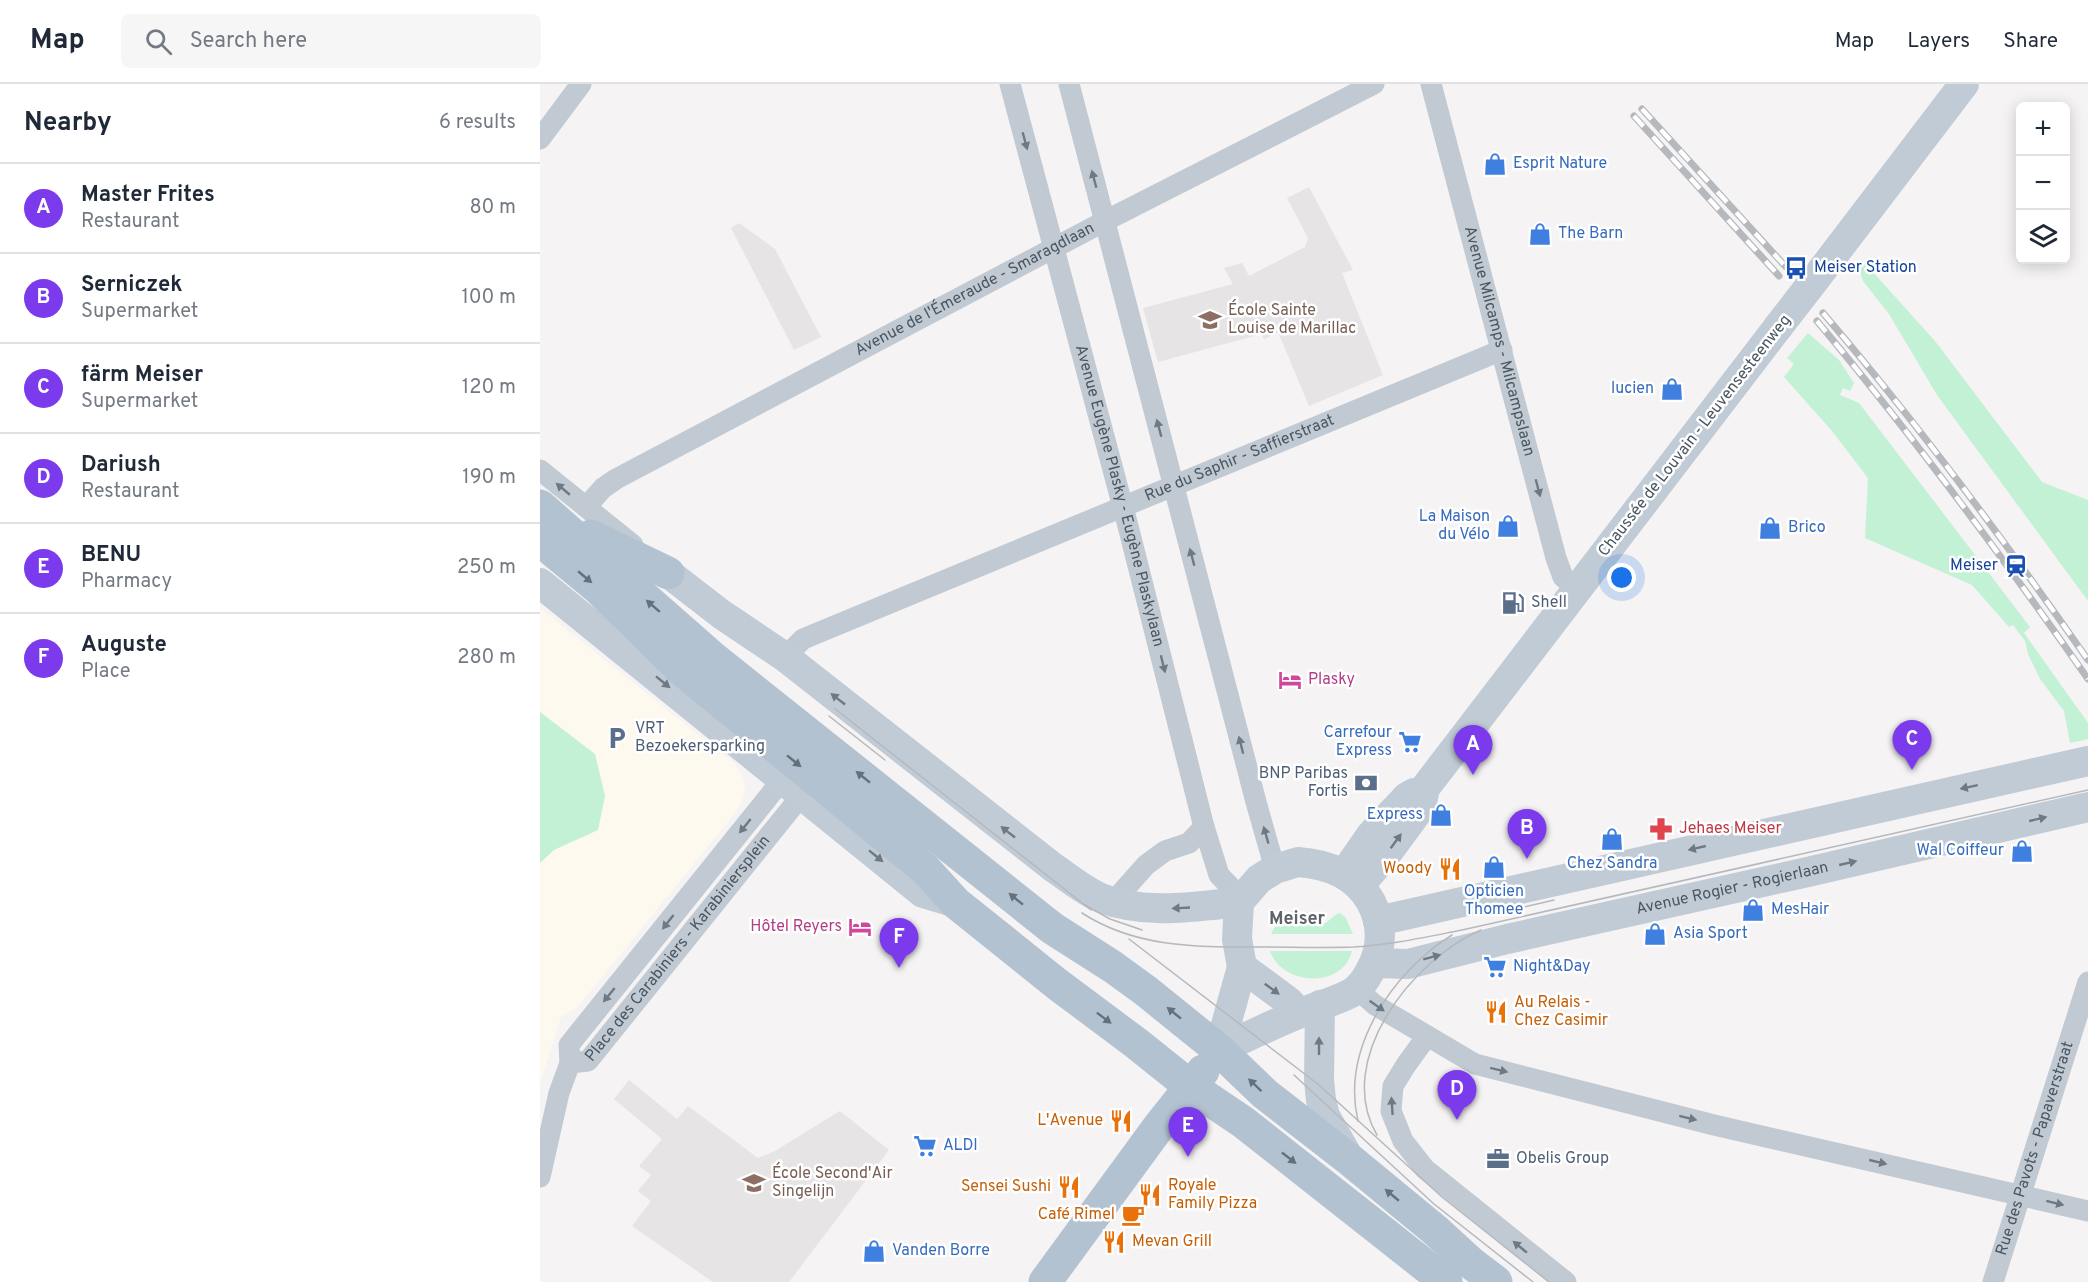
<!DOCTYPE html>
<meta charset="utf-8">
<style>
:root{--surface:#fff;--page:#f6f6f7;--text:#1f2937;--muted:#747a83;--line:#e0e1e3;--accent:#7c3aed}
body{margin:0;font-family:Overpass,sans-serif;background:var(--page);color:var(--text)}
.controls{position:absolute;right:18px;top:18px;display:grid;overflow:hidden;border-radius:9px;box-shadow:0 3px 15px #0003}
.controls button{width:54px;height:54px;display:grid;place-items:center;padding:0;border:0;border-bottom:2px solid var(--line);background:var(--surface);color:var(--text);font:30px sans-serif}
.you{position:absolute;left:1082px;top:494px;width:21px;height:21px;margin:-15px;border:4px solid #fff;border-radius:50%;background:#1a73e8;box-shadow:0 0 0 9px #1a73e833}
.badge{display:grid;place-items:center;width:39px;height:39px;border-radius:50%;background:var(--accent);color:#fff;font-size:20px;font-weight:700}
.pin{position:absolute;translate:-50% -50px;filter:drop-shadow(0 2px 3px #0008)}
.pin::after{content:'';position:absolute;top:32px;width:21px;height:18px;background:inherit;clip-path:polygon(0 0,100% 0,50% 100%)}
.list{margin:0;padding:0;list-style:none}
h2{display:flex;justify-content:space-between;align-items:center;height:78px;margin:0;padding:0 24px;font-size:26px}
h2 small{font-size:20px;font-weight:400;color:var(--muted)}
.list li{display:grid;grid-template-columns:39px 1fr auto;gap:18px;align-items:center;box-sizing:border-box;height:90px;padding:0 24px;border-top:2px solid var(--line)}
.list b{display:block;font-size:22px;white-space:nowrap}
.list p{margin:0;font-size:20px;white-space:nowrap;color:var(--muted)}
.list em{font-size:20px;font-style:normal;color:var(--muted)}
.icon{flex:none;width:33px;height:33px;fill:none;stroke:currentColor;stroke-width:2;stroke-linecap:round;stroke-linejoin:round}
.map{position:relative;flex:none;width:1548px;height:1198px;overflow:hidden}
header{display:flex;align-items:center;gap:36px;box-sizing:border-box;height:84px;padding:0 30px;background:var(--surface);border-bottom:2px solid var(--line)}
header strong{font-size:28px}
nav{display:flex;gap:33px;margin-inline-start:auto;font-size:21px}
.search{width:420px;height:54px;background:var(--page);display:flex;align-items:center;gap:15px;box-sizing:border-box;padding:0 21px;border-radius:9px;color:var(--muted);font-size:22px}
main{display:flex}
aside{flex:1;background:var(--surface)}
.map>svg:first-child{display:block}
</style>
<header>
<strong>Map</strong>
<div class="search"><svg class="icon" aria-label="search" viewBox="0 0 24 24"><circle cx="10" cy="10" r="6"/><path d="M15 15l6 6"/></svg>Search here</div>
<nav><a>Map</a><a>Layers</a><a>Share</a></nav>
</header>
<main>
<aside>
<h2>Nearby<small>6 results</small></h2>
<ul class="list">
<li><span class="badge">A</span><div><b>Master Frites</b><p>Restaurant</p></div><em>80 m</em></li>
<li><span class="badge">B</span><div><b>Serniczek</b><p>Supermarket</p></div><em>100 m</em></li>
<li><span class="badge">C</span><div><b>färm Meiser</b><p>Supermarket</p></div><em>120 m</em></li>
<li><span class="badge">D</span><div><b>Dariush</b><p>Restaurant</p></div><em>190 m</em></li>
<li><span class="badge">E</span><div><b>BENU</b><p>Pharmacy</p></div><em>250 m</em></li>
<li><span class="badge">F</span><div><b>Auguste</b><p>Place</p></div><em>280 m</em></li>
</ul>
</aside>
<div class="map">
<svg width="1548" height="1198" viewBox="0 0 1548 1198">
<rect width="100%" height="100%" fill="#f5f3f3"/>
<!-- commercial -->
<path fill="#fdf9ef" d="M0 524 194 679 202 690 205 704 202 718 196 728 37 924 21 933 0 1000Z"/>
<!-- education -->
<g fill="#e6e4e5">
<path d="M769 103 813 186 802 189 843 291 769 322 738 248 725 255 723 254 721 245 717 247 718 251 618 278 603 224 693 200 684 184 702 179 709 192 765 163 768 154 747 114Z"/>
<path d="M199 139 235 165 281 253 254 266 191 144Z"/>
<path d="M89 996 137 1035 148 1022 218 1074 235 1067 300 1027 349 1066 249 1198H173L92 1142 111 1117 98 1107 111 1091 99 1082 122 1055 74 1015Z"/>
</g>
<!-- green -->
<g fill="#c3f1d5">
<path d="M1322 176 1395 257 1502 398 1548 416V517L1397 311 1349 230 1323 197 1318 182Z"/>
<path d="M1268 249 1299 276 1314 299 1310 307 1303 304 1300 311 1319 319 1490 543 1484 549 1548 639V655L1530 659 1524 627 1500 595 1488 570 1485 557 1473 541 1469 543 1432 501 1325 454 1328 394 1292 347 1244 293 1254 280 1247 274Z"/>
<path d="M0 628 55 670 65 712 58 746 14 766 0 779Z"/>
<path d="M752 827C763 828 768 841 778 841 788 841 792 831 800 829L806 834 813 850H731L738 837Z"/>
<path d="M730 867H812C803 905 742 902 730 867Z"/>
</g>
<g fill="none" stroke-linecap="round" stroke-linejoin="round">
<!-- street -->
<g stroke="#c1cad2" stroke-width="21">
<path id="s1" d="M470 0 588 442 664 743 679 791 702 815"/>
<path d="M529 0 716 718 735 785"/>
<path id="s2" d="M891 0 1016 474 1023 493 1037 505"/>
<path d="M0 55 41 0"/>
<path d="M0 386 93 461"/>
<path id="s3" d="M46 423 63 404 76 395 565 137 834 0"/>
<path id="s4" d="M245 573 263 555 962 266"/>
<path d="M574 817 606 781 625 767 649 759 664 743"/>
<path d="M817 905 835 921 935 980 1174 1041 1548 1127"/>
<path d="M887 952 866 981 853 1002 851 1027 863 1057 885 1085 1026 1198"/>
<path id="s5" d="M30 979 48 977 261 712"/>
<path d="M0 1093 19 1009 30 979 29 961 242 696"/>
<path id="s6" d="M1453 1198 1548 898"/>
</g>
<!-- secondary -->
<g stroke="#c1cbd6" stroke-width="30">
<path d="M1276 194 1424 0"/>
<path d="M128 489 181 530 245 573 514 784C529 794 544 807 561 814 605 831 653 823 699 818"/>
<path d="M0 499 383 809 416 819"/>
<path d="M758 778C787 780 816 791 831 818 843 841 843 864 830 887 826 895 820 903 813 908 795 918 776 922 758 930 731 941 705 954 679 966L702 883 697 855 699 818 719 795 735 785Z"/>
<path d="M804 790 831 751 867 713 874 709"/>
<path d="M819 802 845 772 881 723 885 704 1238 243"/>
<path d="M838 837 1548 677"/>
<path id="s7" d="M835 879 868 880 967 855 1272 787 1548 723"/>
<path d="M702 883 748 917 759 929"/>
<path d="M780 921 779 996 781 1016 785 1032 810 1076"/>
</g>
<!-- primary -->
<g stroke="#b3c2d1" stroke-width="33">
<path d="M0 422 173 574 512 844 573 883 606 907 679 966 725 1010 810 1076 895 1146 931 1179 956 1198"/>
<path d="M51 452 128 489"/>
<path d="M0 456 58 504 142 586 385 785 416 819 517 900 596 959 651 1003 703 1038 906 1198"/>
<path d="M505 1198 620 1041 663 987"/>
</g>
<!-- tram -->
<g stroke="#b5b8bd" stroke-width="1.5">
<path d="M294 624 551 826"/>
<path d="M289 632 345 676"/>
<path d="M545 821 570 835 602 846"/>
<path d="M971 826 1014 816"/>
<path d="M542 829C596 864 657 863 718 863 750 863 782 864 814 863 851 861 886 853 922 846L1548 706"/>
<path d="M589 855 779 1001 902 1113 1009 1198"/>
<path d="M754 991 894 1120 993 1198"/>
<path d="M818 1037C801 965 852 888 912 851"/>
<path d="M837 1051C793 976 873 875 941 846"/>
</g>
<!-- rail casing -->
<g stroke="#b5b8bd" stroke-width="7">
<g id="rail">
<path d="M1102 25 1246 183"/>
<path d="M1094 32 1239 192"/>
<path d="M1283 229C1378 340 1465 457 1548 576"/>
<path d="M1277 237C1373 352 1462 472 1548 595"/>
</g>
</g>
<!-- rail -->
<use href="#rail" stroke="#fff" stroke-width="4.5" stroke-dasharray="14" stroke-linecap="butt"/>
<!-- secondary-bridge -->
<path stroke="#c1cbd6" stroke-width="30" d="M1238 243 1276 194"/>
</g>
<!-- one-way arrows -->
<defs><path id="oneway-solid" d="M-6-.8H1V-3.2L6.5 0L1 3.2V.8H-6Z" transform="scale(1.5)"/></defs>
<g fill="#6e7983">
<use href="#oneway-solid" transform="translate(485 57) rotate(75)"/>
<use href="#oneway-solid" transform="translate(554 95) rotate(-105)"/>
<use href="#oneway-solid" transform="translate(619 344) rotate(-105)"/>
<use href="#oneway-solid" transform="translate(998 404) rotate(75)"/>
<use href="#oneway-solid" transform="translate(23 405) rotate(-140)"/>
<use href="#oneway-solid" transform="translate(652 473) rotate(-105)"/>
<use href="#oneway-solid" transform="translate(623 580) rotate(76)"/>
<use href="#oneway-solid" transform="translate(701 661) rotate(-104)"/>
<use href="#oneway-solid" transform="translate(205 742) rotate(129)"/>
<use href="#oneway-solid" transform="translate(726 751) rotate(-106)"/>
<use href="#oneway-solid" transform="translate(128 838) rotate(128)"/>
<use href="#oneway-solid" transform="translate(69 911) rotate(129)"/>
<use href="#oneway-solid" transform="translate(837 922) rotate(35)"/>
<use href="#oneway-solid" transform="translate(959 986) rotate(14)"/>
<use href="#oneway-solid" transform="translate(852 1022) rotate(-94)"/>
<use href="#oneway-solid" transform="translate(1148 1034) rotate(14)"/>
<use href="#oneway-solid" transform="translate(1338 1078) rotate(13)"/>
<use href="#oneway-solid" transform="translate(1515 1119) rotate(14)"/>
<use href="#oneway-solid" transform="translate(980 1163) rotate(-141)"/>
</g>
<g fill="#64717d">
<use href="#oneway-solid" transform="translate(45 493) rotate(40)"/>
<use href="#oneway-solid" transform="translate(113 522) rotate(-139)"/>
<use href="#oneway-solid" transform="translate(254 677) rotate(39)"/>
<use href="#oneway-solid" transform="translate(323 693) rotate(-141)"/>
<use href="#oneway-solid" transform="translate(476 815) rotate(-141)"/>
<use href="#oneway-solid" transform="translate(634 929) rotate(-141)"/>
<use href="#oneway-solid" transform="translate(564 934) rotate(37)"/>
<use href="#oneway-solid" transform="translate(715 1001) rotate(-136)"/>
<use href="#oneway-solid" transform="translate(749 1074) rotate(38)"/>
<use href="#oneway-solid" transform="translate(852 1111) rotate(-140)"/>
</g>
<g fill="#6e7984">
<use href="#oneway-solid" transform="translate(123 598) rotate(39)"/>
<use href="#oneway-solid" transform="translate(298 615) rotate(-142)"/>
<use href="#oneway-solid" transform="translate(1429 703) rotate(168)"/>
<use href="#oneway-solid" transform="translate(1498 735) rotate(-13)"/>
<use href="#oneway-solid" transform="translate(468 748) rotate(-142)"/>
<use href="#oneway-solid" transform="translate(856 757) rotate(-54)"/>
<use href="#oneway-solid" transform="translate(1157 764) rotate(167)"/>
<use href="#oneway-solid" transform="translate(336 772) rotate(39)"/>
<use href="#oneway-solid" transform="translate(1308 779) rotate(-13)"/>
<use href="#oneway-solid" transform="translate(641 824) rotate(177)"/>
<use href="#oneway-solid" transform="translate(892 873) rotate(-15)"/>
<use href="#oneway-solid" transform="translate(732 905) rotate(36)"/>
<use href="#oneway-solid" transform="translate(779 962) rotate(-90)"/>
</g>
<!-- icons -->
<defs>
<g id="shop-bare" transform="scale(1.8)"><path d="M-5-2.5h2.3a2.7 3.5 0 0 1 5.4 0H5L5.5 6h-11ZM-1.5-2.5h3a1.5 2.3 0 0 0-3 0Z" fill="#3f7fe0" stroke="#fff" stroke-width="2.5" paint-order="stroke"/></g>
<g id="bus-bare" transform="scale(1.8)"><path d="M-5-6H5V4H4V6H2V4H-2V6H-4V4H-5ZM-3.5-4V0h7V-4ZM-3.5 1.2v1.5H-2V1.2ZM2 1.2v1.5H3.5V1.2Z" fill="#1a4fb4" stroke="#fff" stroke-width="2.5" paint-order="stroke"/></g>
<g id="school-bare" transform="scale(1.8)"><path d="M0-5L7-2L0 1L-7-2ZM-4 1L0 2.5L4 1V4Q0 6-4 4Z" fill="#8d6e63" stroke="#fff" stroke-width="2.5" paint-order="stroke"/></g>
<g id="station-bare" transform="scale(1.8)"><path d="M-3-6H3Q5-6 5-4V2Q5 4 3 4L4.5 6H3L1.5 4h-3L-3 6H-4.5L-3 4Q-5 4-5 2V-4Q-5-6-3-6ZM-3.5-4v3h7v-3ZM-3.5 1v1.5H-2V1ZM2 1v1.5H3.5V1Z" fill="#1a4fb4" stroke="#fff" stroke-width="2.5" paint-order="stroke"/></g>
<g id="fuel-bare" transform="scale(1.8)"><path d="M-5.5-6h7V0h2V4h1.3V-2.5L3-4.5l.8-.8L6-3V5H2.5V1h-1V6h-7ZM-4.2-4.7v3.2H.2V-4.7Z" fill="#5c6f8a" stroke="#fff" stroke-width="2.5" paint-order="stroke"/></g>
<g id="hotel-bare" transform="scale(1.8)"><path d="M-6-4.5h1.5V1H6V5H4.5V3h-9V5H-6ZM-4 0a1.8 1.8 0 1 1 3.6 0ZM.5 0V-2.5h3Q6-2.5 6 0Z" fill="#d1479c" stroke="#fff" stroke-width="2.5" paint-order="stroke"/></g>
<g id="parking-bare" transform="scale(1.8)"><path d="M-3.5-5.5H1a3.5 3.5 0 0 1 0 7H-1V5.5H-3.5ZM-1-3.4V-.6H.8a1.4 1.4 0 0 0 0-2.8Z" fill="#5c6f8a" stroke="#fff" stroke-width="2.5" paint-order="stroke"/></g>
<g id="supermarket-bare" transform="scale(1.8)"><path d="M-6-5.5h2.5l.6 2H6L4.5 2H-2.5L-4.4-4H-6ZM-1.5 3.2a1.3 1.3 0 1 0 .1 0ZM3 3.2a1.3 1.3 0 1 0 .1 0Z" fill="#3f7fe0" stroke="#fff" stroke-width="2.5" paint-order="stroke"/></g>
<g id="bank-bare" transform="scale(1.8)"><path d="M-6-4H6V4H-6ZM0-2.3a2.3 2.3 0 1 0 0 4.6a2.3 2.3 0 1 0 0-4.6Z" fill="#5c6f8a" stroke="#fff" stroke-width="2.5" paint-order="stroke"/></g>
<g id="pharmacy-bare" transform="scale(1.8)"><path d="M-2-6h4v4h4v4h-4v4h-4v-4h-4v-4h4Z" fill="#e0444e" stroke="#fff" stroke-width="2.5" paint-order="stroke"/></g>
<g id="restaurant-bare" transform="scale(1.8)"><path d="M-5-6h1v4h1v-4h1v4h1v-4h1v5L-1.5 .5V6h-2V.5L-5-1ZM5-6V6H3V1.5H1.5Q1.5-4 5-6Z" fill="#e8710a" stroke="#fff" stroke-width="2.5" paint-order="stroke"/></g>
<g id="office-bare" transform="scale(1.8)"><path d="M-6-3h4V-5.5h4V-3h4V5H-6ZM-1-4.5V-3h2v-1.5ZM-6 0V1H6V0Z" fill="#5c6f8a" stroke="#fff" stroke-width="2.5" paint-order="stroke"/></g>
<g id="cafe-bare" transform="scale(1.8)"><path d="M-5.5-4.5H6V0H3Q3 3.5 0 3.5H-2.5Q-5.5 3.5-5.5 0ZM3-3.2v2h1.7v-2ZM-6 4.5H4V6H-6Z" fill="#e8710a" stroke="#fff" stroke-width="2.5" paint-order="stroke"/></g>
</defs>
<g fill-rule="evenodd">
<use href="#shop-bare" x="955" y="80"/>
<use href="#shop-bare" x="1000" y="150"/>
<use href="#bus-bare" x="1256" y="184"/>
<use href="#school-bare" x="670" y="236"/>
<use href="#shop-bare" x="1132" y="305"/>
<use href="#shop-bare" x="968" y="442"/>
<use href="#shop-bare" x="1230" y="444"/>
<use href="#station-bare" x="1476" y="482"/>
<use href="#fuel-bare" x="973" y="519"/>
<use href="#hotel-bare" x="750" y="596"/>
<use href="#parking-bare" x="77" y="654"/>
<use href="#supermarket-bare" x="870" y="658"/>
<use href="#bank-bare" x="826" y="699"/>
<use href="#shop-bare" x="901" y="731"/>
<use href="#pharmacy-bare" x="1121" y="745"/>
<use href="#shop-bare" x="1072" y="755"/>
<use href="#shop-bare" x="1482" y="767"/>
<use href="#shop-bare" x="954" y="783"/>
<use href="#restaurant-bare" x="910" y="785"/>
<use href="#shop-bare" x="1213" y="826"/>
<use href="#hotel-bare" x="320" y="843"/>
<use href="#shop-bare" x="1115" y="850"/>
<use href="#supermarket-bare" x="955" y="883"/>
<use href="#restaurant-bare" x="956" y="928"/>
<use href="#restaurant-bare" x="581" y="1037"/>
<use href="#supermarket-bare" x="385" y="1062"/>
<use href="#office-bare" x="958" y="1075"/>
<use href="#school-bare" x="214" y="1099"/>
<use href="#restaurant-bare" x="529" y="1103"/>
<use href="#restaurant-bare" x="610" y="1111"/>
<use href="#cafe-bare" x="593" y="1131"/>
<use href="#restaurant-bare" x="574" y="1158"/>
<use href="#shop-bare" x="334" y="1167"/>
</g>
<g text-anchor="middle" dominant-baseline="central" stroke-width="5" stroke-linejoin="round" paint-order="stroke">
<!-- shop labels -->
<g font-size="16" fill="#366cbe" stroke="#fff" text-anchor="start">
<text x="973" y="80">Esprit Nature</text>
<text x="1018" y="150">The Barn</text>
<text x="1114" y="305" text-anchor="end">lucien</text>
<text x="950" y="433" text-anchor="end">La Maison<tspan x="950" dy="18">du Vélo</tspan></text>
<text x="1248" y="444">Brico</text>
<text x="852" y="649" text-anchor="end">Carrefour<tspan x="852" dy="18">Express</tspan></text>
<text x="883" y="731" text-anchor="end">Express</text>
<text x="1464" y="767" text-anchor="end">Wal Coiffeur</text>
<text x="1072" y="780" text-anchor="middle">Chez Sandra</text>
<text x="954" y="808" text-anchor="middle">Opticien<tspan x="954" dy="18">Thomee</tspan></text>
<text x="1231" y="826">MesHair</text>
<text x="1133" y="850">Asia Sport</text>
<text x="973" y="883">Night&amp;Day</text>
<text x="403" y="1062">ALDI</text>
<text x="352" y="1167">Vanden Borre</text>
</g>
<!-- transit labels -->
<g font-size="16" fill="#164399" stroke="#fff" text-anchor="start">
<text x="1274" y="184">Meiser Station</text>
<text x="1458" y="482" text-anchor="end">Meiser</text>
</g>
<!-- street labels -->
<g font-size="16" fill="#4a5661" stroke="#fff">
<text stroke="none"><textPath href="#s3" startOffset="447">Avenue de l'Émeraude - Smaragdlaan</textPath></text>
<text stroke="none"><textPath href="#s2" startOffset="266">Avenue Milcamps - Milcampslaan</textPath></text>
<text transform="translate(1155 352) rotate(-52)">Chaussée de Louvain - Leuvensesteenweg</text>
<text stroke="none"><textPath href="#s4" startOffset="498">Rue du Saphir - Saffierstraat</textPath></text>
<text stroke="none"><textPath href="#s1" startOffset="426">Avenue Eugène Plasky - Eugène Plaskylaan</textPath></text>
<text stroke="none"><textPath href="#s7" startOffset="366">Avenue Rogier - Rogierlaan</textPath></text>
<text stroke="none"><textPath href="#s5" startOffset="162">Place des Carabiniers - Karabiniersplein</textPath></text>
<text stroke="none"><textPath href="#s6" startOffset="140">Rue des Pavots - Papaverstraat</textPath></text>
</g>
<!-- education labels -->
<g font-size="16" fill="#785e54" stroke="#fff" text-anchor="start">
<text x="688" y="227">École Sainte<tspan x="688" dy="18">Louise de Marillac</tspan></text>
<text x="232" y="1090">École Second'Air<tspan x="232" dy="18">Singelijn</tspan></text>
</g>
<!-- service labels -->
<g font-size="16" fill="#4e5e75" stroke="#fff" text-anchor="start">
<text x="991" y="519">Shell</text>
<text x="95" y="645">VRT<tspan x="95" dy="18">Bezoekersparking</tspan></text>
<text x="808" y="690" text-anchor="end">BNP Paribas<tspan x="808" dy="18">Fortis</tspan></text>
<text x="976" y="1075">Obelis Group</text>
</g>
<!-- hotel labels -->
<g font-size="16" fill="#b23c85" stroke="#fff" text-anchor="start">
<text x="768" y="596">Plasky</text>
<text x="302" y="843" text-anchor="end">Hôtel Reyers</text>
</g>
<!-- health labels -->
<g font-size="16" fill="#be3a42" stroke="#fff" text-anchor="start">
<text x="1139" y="745">Jehaes Meiser</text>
</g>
<!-- food labels -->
<g font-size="16" fill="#c56008" stroke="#fff" text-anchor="end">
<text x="892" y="785">Woody</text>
<text x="974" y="919" text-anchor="start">Au Relais -<tspan x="974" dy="18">Chez Casimir</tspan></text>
<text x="563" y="1037">L'Avenue</text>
<text x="628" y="1102" text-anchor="start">Royale<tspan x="628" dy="18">Family Pizza</tspan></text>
<text x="511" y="1103">Sensei Sushi</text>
<text x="575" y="1131">Café Rimel</text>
<text x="592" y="1158" text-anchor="start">Mevan Grill</text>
</g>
<!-- neighbourhood labels -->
<g font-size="18" font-weight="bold" fill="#5f6368" stroke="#fff">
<text x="757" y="835">Meiser</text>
</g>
</g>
</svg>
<div class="controls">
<button>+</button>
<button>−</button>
<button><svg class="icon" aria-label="layers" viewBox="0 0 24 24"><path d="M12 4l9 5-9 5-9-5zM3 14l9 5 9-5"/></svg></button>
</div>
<div class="you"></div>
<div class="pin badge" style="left:933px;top:691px">A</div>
<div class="pin badge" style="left:987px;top:775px">B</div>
<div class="pin badge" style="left:1372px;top:686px">C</div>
<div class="pin badge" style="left:917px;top:1036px">D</div>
<div class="pin badge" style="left:648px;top:1073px">E</div>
<div class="pin badge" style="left:359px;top:884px">F</div>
</div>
</main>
